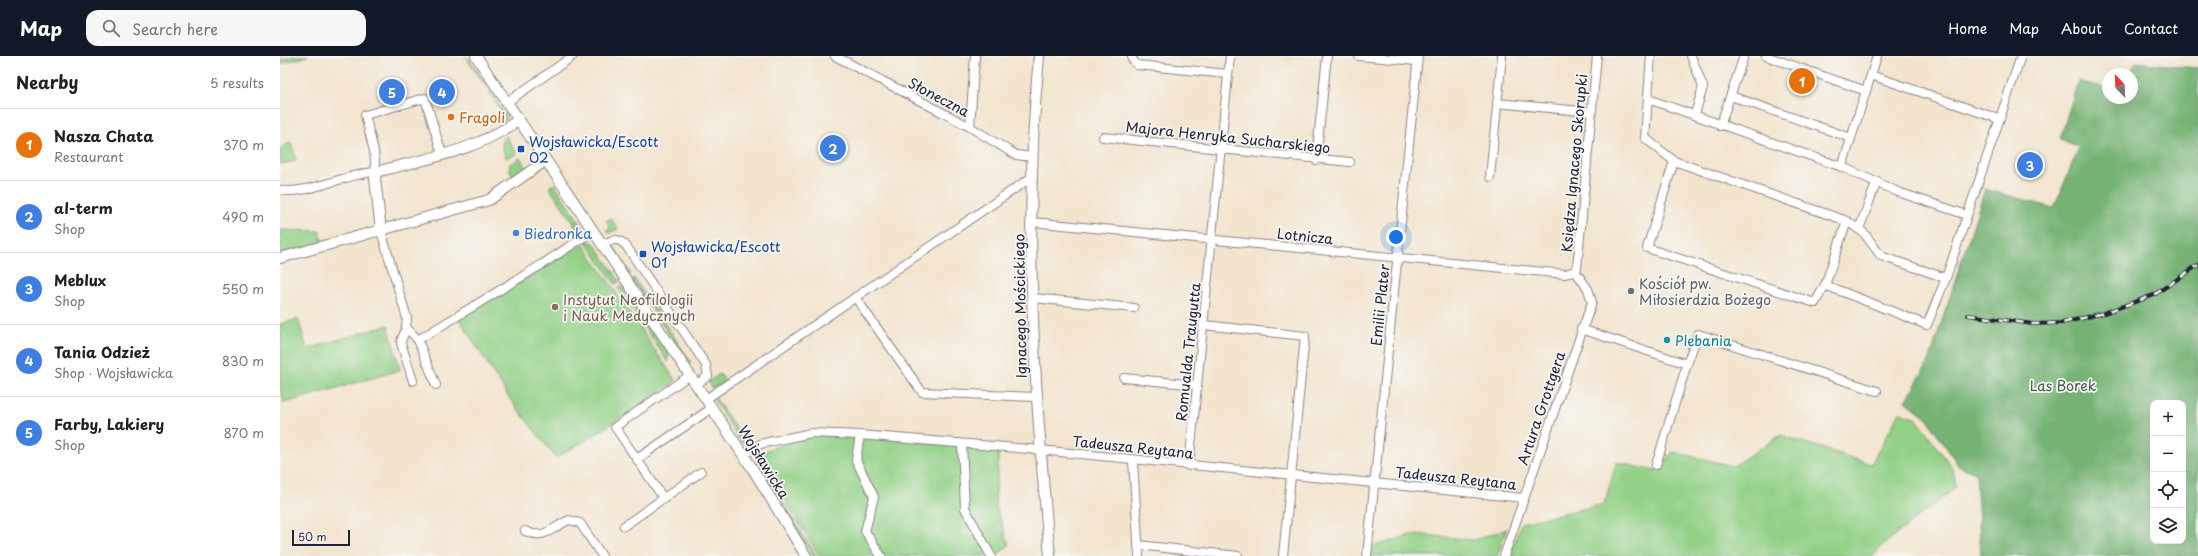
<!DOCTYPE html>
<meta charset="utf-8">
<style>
:root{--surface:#fff;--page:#f6f6f6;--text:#222;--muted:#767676;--line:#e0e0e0;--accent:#111827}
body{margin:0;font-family:"Playpen Sans",sans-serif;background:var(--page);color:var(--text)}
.controls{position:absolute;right:12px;bottom:12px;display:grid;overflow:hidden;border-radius:8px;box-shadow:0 4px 16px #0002}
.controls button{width:36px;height:36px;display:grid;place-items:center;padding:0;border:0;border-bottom:1px solid var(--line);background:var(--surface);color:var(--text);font:20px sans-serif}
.compass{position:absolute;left:1822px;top:12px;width:36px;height:36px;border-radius:50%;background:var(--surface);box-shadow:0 4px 16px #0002;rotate:336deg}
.scale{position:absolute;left:12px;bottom:10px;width:58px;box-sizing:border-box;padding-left:4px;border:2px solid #22223b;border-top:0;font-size:11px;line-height:14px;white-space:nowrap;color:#22223b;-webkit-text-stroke:3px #f6f6f2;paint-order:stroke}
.you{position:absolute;left:1116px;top:181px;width:14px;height:14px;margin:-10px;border:3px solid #fff;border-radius:50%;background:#1a73e8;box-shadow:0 0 0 6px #1a73e833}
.badge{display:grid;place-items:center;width:26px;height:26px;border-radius:50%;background:var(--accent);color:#fff;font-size:13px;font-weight:700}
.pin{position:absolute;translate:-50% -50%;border:2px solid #fff;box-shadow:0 1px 4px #0006}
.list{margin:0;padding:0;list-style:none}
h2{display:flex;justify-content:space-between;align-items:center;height:52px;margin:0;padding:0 16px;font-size:17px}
h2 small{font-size:13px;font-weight:400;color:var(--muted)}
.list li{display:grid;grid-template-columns:26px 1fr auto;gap:12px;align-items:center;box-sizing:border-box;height:72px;padding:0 16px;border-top:1px solid var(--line)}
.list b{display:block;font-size:15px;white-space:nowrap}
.list p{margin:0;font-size:13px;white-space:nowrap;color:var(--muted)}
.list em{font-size:13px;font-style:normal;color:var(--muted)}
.icon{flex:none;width:22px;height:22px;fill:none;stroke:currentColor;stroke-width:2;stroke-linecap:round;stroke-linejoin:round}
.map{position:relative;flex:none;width:1918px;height:500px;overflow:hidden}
header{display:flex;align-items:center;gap:24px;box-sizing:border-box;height:56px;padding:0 20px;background:var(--accent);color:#fff}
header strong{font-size:19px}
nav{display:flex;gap:22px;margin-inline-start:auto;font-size:14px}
.search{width:280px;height:36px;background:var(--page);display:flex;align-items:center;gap:10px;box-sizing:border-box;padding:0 14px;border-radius:12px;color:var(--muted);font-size:15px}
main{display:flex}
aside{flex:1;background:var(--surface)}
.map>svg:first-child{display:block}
</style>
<header>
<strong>Map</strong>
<div class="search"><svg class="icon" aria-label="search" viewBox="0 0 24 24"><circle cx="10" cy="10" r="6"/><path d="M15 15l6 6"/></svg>Search here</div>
<nav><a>Home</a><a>Map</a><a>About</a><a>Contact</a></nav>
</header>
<main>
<aside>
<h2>Nearby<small>5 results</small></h2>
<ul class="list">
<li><span class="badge" style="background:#e8710a">1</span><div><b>Nasza Chata</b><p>Restaurant</p></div><em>370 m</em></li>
<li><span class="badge" style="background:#3f7fe0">2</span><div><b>al-term</b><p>Shop</p></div><em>490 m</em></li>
<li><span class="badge" style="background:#3f7fe0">3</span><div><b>Meblux</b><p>Shop</p></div><em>550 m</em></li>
<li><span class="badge" style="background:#3f7fe0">4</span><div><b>Tania Odzież</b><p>Shop · Wojsławicka</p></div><em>830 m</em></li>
<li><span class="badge" style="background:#3f7fe0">5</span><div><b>Farby, Lakiery</b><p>Shop</p></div><em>870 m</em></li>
</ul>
</aside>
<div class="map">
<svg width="1918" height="500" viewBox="0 0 1918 500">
<rect width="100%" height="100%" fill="#f6f6f2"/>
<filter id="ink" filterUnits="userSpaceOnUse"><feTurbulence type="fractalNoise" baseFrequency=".025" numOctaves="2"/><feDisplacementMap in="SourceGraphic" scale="8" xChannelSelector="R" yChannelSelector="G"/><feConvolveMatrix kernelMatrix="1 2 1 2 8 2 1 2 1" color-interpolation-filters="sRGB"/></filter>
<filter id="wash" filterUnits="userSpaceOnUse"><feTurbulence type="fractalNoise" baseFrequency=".012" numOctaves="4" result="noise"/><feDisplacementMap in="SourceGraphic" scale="16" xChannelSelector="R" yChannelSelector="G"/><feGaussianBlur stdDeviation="0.9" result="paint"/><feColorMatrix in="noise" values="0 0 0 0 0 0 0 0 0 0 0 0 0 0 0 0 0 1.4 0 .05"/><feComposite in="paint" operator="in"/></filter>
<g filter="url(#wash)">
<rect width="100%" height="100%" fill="#f3e4ce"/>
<!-- green -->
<g fill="#92d086" stroke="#5a7960">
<path d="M15 0H28L0 8V4Z"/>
<path d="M185 0 189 3 208 31 207 32Z"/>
<path d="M211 35 226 59V68L223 63V59L209 36Z"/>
<path d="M226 80 237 98 226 102 222 91 223 82Z"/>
<path d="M11 86 16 105 0 108V93Z"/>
<path d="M240 102 248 114 232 121 229 109Z"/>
<path d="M274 128 302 170 301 178 269 131Z"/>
<path d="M331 162 338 173 328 177 326 175 330 171 326 165Z"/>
<path d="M0 174 39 175 43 187 0 198Z"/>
<path d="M305 184 314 187 340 226 335 228Z"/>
<path d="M303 188 396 325 316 378 276 402 230 343 179 263Z"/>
<path d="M332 189 351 218 349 219 330 192Z"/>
<path d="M354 222 411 306 409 308 352 223Z"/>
<path d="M342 230 389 298 388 306 338 232Z"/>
<path d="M18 263 27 293 108 269 120 314 4 347 0 332V268Z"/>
<path d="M440 318 445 325 433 333 428 326Z"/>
<path d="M435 342 466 386H461L435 346Z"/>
<path d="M1620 356 1636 362 1673 413 1676 431 1604 488 1593 500H1230L1241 467 1324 448 1337 406 1375 415 1393 396 1453 410 1501 379 1591 408Z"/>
<path d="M531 377 719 391 715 448 729 489 716 500H539L478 398Z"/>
<path d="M482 412 536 500H533L480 414Z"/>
<path d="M1227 473 1217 500H1087L1088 492 1134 478 1195 484Z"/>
</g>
<!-- forest -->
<path fill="#75b273" stroke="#4c6a57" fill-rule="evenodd" d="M1856 6 1918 12V500H1701L1696 418 1678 409 1646 361 1626 345 1649 305 1705 133 1774 152 1799 91 1780 83 1798 25 1828 32V42H1852V18H1850ZM1873 347H1903V485H1873Z"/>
</g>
<g filter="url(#ink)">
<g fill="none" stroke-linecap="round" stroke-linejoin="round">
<!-- minor casing -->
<g stroke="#8a8384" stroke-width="10">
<g id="minor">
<path d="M555 0 690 71 736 99 752 101"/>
<path d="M852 0V3L857 9 948 18"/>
<path d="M1079 0 1137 5"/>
<path d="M1371 0 1365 82 1394 105"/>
<path d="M1411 0 1423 31 1415 58"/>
<path d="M1486 0 1586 35"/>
<path d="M1591 19 1719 63"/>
<path d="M1451 40 1571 82"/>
<path d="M1368 43 1562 111 1618 136 1687 159"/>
<path d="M226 47 293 0"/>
<path d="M1217 47 1311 56"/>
<path d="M1440 70 1464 0"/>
<path d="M690 71 695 0"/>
<path d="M823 81 1070 106"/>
<path d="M1036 104 1047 0"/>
<path d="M1562 111 1597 0"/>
<path d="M1210 121 1222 0"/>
<path d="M0 134C25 140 67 117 96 116L94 95 85 59 145 42 162 98"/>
<path d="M1567 165 1545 229 1535 247 1367 192 1394 105 1567 165 1584 177 1601 200 1666 222"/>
<path d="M752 166 1285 218 1295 215"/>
<path d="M1579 173 1597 125"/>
<path d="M101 175 127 262 126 271 138 284 156 329"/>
<path d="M322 189C332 183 339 181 347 191L426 309 428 320 416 329"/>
<path d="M1295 215 1297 212 1317 0"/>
<path d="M1545 229 1647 269 1666 222 1741 0"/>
<path d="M575 241 642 336 755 341"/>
<path d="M753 242 854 252"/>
<path d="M924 269 1025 280 1003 500"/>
<path d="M126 271C126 277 121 281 121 287L133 325"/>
<path d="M1301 273 1407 308 1418 278 1597 335"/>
<path d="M138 284 261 209 313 175"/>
<path d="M844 322 917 329"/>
<path d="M426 343 752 121"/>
<path d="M580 379 576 404 594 441 585 475 601 500"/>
<path d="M682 388 685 452 711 500"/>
<path d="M464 399 480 388 531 377 580 379 760 394 1244 442"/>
<path d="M357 403 432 352"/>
<path d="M853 405 859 500"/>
<path d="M1376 409 1407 308"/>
<path d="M909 410 950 0"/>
<path d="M384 443 335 371 410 319"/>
<path d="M344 470 421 416"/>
<path d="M245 475C264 484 272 472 289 464L300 467 322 500"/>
<path d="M858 489 958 500"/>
<path d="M1087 500 1138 0"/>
<path d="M1224 500 1312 246 1308 233 1295 215"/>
</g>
</g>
<!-- tertiary casing -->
<g stroke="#8a8384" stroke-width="12">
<g id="tertiary">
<path d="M196 0 474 415 526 500"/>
<path d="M759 0C743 166 754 334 770 500"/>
<path d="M101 175 95 122 96 116C144 103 198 95 238 64"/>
<path d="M0 202 209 144 265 105"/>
</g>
</g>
<!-- minor -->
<use href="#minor" stroke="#fff" stroke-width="8"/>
<!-- tertiary -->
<use href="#tertiary" stroke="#fff" stroke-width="10"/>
<!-- rail casing -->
<g stroke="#22223b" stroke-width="4">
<path id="rail" d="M1688 259 1753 268 1782 267 1824 257 1874 239 1918 209"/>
</g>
<!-- rail -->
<use href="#rail" stroke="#f6f6f2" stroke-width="2.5" stroke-dasharray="8" stroke-linecap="butt"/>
</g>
</g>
<!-- markers -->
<circle fill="#e8710a" stroke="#f6f6f2" stroke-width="1.5" cx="171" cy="61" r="4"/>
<g fill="#1a4fb4" stroke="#f6f6f2" stroke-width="1.5">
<rect x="237" y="89" width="8" height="8" rx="2"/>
<rect x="359" y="194" width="8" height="8" rx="2"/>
</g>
<circle fill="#3f7fe0" stroke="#f6f6f2" stroke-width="1.5" cx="236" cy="177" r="4"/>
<circle fill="#6b7280" stroke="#f6f6f2" stroke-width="1.5" cx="1351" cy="235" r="4"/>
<circle fill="#8d6e63" stroke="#f6f6f2" stroke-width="1.5" cx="275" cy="251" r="4"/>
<circle fill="#0f9aa8" stroke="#f6f6f2" stroke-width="1.5" cx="1387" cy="284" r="4"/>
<g text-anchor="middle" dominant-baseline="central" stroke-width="3.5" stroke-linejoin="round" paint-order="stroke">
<!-- street labels -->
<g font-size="14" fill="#22223b" stroke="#f6f6f2">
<text transform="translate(659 41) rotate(28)">Słoneczna</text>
<text transform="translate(948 81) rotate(6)">Majora Henryka Sucharskiego</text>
<text transform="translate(1294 107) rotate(-85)">Księdza Ignacego Skorupki</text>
<text transform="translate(1025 180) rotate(6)">Lotnicza</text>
<text transform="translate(1100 249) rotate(-84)">Emilii Plater</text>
<text transform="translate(740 250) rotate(-91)">Ignacego Mościckiego</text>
<text transform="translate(908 296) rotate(-84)">Romualda Traugutta</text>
<text transform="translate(1261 352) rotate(-71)">Artura Grottgera</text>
<text transform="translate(853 391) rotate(6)">Tadeusza Reytana</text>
<text transform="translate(484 406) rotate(58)">Wojsławicka</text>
<text transform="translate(1176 422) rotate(6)">Tadeusza Reytana</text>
</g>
<!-- food labels -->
<g font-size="14" fill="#c56008" stroke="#f6f6f2" text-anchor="start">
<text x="179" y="61">Fragoli</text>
</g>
<!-- transit labels -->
<g font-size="14" fill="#164399" stroke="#f6f6f2" text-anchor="start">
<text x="249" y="85">Wojsławicka/Escott<tspan x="249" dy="16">02</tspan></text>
<text x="371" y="190">Wojsławicka/Escott<tspan x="371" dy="16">01</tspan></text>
</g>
<!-- shop labels -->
<g font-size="14" fill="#366cbe" stroke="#f6f6f2" text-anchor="start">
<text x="244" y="177">Biedronka</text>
</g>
<!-- worship labels -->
<g font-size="14" fill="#5b616d" stroke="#f6f6f2" text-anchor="start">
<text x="1359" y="227">Kościół pw.<tspan x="1359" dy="16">Miłosierdzia Bożego</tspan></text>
</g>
<!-- education labels -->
<g font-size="14" fill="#785e54" stroke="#f6f6f2" text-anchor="start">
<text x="283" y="243">Instytut Neofilologii<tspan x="283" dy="16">i Nauk Medycznych</tspan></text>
</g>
<!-- culture labels -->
<g font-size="14" fill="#0d838f" stroke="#f6f6f2" text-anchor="start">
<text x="1395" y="284">Plebania</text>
</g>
<!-- park labels -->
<g font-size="14" fill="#445652" stroke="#f6f6f2">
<text x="1783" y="329">Las Borek</text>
</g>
</g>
</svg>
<div class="controls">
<button>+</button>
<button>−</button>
<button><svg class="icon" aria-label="locate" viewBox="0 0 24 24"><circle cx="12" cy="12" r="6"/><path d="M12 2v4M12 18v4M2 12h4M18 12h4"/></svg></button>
<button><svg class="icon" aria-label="layers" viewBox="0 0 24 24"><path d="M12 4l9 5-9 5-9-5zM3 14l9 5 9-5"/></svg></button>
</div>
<svg class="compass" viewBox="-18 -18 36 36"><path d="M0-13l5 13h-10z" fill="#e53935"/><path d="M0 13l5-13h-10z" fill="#767676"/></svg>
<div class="scale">50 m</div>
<div class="you"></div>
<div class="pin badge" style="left:1522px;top:25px;background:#e8710a">1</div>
<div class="pin badge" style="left:553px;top:92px;background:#3f7fe0">2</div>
<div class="pin badge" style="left:1750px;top:109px;background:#3f7fe0">3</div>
<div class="pin badge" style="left:162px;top:36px;background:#3f7fe0">4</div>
<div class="pin badge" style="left:112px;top:36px;background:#3f7fe0">5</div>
</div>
</main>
